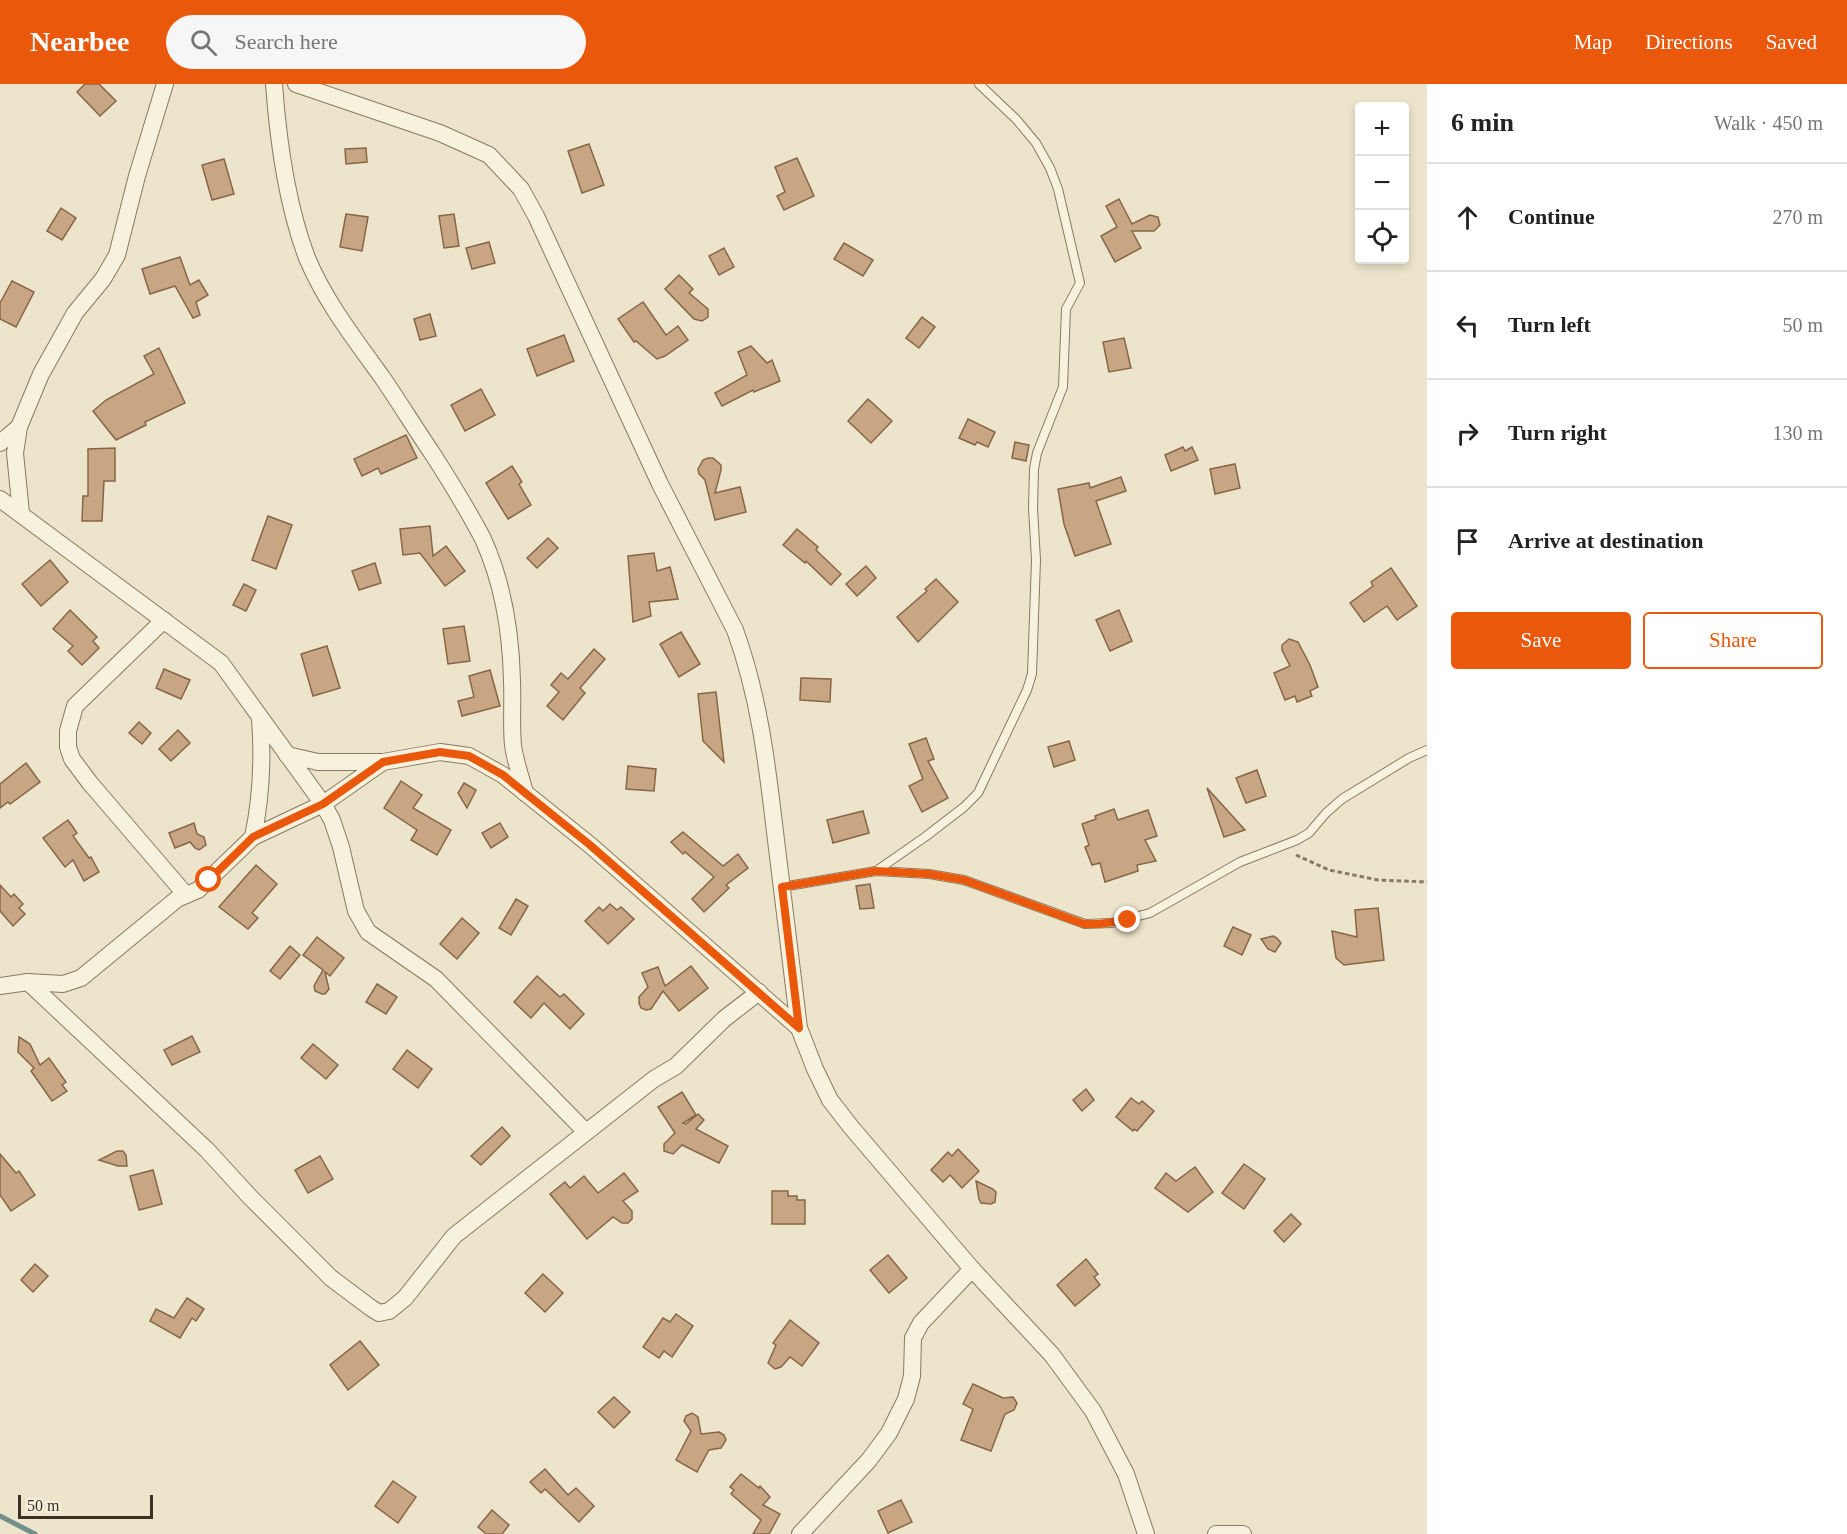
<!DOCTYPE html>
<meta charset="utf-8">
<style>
:root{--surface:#fff;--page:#f6f6f6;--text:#222;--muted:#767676;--line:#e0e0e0;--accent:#ea580c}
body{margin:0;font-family:Georgia,serif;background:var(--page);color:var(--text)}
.controls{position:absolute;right:18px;top:18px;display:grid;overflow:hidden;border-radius:6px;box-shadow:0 3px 9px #0003}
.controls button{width:54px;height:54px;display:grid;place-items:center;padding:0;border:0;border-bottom:2px solid var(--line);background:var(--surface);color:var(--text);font:30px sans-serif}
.scale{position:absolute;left:18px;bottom:15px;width:135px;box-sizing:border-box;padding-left:6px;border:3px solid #3b3022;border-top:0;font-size:16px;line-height:21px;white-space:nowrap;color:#3b3022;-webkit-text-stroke:4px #f4efdb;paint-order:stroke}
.stop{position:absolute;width:18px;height:18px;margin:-14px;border:4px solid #ea580c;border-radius:50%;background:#fff}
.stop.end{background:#ea580c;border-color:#fff;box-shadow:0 2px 6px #0008}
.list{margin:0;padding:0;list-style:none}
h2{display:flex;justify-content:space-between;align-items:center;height:78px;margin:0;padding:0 24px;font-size:26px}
h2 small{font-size:20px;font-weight:400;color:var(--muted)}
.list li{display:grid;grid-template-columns:39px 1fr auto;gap:18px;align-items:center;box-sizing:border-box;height:108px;padding:0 24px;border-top:2px solid var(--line)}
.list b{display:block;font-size:22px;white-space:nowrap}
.list em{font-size:20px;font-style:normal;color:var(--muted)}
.actions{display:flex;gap:12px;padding:18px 24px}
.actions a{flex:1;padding:14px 0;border:2px solid var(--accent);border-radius:6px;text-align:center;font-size:21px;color:var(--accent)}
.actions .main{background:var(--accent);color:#fff}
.icon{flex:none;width:33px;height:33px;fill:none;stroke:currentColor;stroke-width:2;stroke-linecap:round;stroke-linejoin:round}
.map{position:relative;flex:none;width:1427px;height:1450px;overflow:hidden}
header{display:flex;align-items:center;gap:36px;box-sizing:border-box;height:84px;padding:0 30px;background:var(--accent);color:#fff}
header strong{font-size:28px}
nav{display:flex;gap:33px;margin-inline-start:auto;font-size:21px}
.search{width:420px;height:54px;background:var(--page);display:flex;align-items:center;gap:15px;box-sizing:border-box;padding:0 21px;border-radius:33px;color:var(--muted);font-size:22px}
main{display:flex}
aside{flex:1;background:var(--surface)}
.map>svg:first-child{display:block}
</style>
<header>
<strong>Nearbee</strong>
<div class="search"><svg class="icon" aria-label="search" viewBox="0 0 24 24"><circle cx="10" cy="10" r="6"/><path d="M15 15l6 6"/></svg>Search here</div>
<nav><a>Map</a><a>Directions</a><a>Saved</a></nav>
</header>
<main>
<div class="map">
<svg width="1427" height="1450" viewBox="0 0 1427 1450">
<rect width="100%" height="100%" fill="#ede5cb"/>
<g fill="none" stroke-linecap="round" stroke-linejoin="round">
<!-- stream -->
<path stroke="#72908b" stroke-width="5" d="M0 1432 35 1450"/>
</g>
<!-- building -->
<g fill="#c8a684" stroke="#876547" stroke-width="1.5">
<path d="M85 0H99L116 17 100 32 77 8Z"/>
<path d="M589 60 604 101 582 109 568 67Z"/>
<path d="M366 64 367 78 346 80 345 65Z"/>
<path d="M797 74 814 112 784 126 777 112 785 108 775 83Z"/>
<path d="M224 75 234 110 212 116 202 81Z"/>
<path d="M1119 115 1132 140 1150 131 1158 133 1160 141 1154 147H1132L1141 164 1115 178 1101 152 1117 143 1106 122Z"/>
<path d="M61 124 76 134 62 156 47 147Z"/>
<path d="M346 130 368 133 362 167 340 163Z"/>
<path d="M454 130 459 162 444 164 439 132Z"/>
<path d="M489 158 495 179 472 185 466 164Z"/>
<path d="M844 159 873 176 863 192 834 175Z"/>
<path d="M724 164 734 183 719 191 709 172Z"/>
<path d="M180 173 190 201 199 196 208 211 196 218 200 231 193 234 175 202 150 210 142 185Z"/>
<path d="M679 191 693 205 689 209 708 225V233L702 237 694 235 665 205Z"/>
<path d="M12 197 34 208 16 243 0 235V219Z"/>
<path d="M643 218 666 251 678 242 688 256 665 272 657 275 636 257 634 258 618 235Z"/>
<path d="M430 230 436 252 420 256 414 235Z"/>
<path d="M922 233 935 243 919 264 906 254Z"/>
<path d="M564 251 574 277 537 292 527 265Z"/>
<path d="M1124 254 1131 284 1109 288 1103 258Z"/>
<path d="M751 262 767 279 772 276 780 297 754 308 753 306 722 322 715 309 747 291 738 268Z"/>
<path d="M159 264 185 319 145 338 146 341 116 356 93 327 106 316 154 290 144 272Z"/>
<path d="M481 305 495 331 465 347 451 321Z"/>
<path d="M868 315 892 337 871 359 848 337Z"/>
<path d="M968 335 995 348 988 363 977 358 975 361 959 354Z"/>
<path d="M406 351 417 374 381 390 378 384 362 392 354 375Z"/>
<path d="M1015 358 1029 361 1026 377 1012 374Z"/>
<path d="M1183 363 1185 367 1192 363 1198 376 1171 387 1165 371Z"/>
<path d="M115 364V397H104L102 437H82L83 412H88V365Z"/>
<path d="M708 374H713L721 381V386L715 409 740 403 746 428 715 436 705 396 699 390 698 385 703 376Z"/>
<path d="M1235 380 1240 404 1215 410 1210 385Z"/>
<path d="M512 382 522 398 519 400 531 421 508 435 486 399Z"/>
<path d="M1121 393 1126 407 1096 417 1111 460 1075 472 1064 440 1058 405 1089 399 1090 404Z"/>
<path d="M268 432 292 441 276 485 252 476Z"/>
<path d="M430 442 433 472 446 462 465 487 445 502 420 469 403 471 400 445Z"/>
<path d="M797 445 818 463 816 466 841 490 831 501 806 477 805 479 783 461Z"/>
<path d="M548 454 558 464 537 484 527 474Z"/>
<path d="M654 469 657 487 670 483 678 515 649 518 651 532 633 538 628 472Z"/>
<path d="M50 476 68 498 41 522 22 500Z"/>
<path d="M375 479 381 499 359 506 352 487Z"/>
<path d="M866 482 876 494 857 512 846 500Z"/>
<path d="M1391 484 1417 522 1397 536 1387 522 1364 538 1350 519 1373 502 1371 498Z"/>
<path d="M936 495 958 518 918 558 897 533 927 507 925 505Z"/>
<path d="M244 500 256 506 246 527 233 521Z"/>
<path d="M70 526 97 553 93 557 99 564 82 581 68 567 73 562 53 545Z"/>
<path d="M1119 526 1132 557 1110 567 1096 536Z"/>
<path d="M464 542 470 577 448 580 443 545Z"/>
<path d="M681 548 700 580 679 593 660 560Z"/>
<path d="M1289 555 1298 558 1310 581 1318 603 1310 607 1312 612 1297 618 1295 612 1285 616 1274 589 1290 582 1282 566V561Z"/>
<path d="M327 562 340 604 313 612 301 570Z"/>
<path d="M594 565 605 575 580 604 585 609 563 636 547 622 559 608 551 601 561 589 568 595Z"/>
<path d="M164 585 190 596 181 615 156 604Z"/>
<path d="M490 586 500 622 462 632 458 617 474 613 469 592Z"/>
<path d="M801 594 831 595 830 618 800 616Z"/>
<path d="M716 608 724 678 703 657 698 610Z"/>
<path d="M139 638 151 649 142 660 129 649Z"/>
<path d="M178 646 190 659 171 677 159 665Z"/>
<path d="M926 654 934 675 928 677 948 714 922 728 909 702 923 695 909 660Z"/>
<path d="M1069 657 1075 676 1054 683 1048 663Z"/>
<path d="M26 679 40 698 10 720 8 718 0 724V700Z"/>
<path d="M628 682 656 685 654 707 626 705Z"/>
<path d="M1257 686 1266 712 1246 719 1236 694Z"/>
<path d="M401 697 422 711 413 724 451 746 437 771 411 756 417 746 384 724Z"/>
<path d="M464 699 476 706 467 724 458 709Z"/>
<path d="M1207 704 1245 746 1224 753Z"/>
<path d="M1114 725 1118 736 1148 726 1157 752 1145 756 1156 777 1137 781 1138 787 1105 798 1100 779 1092 781 1085 763 1089 761 1082 740 1096 735 1095 732Z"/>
<path d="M863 727 869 749 833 759 827 736Z"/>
<path d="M68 736 77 749 73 752 89 774 91 773 99 788 84 797 73 776 65 783 43 754Z"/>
<path d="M194 739 197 750 204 753 206 761 199 766 195 764 190 758 175 764 169 749Z"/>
<path d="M500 739 508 753 491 764 482 749Z"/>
<path d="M683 748 723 782 738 770 748 784 726 801 729 804 704 828 692 815 714 793 685 768 683 770 671 758Z"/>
<path d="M256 781 277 800 252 829 258 834 248 845 219 823Z"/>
<path d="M870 800 874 824 860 825 856 802Z"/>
<path d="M0 801 11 813 14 810 23 820 19 824 25 830 13 842 0 827Z"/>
<path d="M516 815 528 822 511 851 499 844Z"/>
<path d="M610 820 617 826 621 823 634 835 608 860 585 837 599 823 603 827Z"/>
<path d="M1378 824 1384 876 1344 881 1336 874 1332 847 1357 853 1355 826Z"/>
<path d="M462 834 479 849 457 875 440 860Z"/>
<path d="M1233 843 1251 851 1242 871 1224 862Z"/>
<path d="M1273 852 1277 854 1281 859 1275 868 1268 865 1261 855Z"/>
<path d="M317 853 344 874 330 892 325 888 329 905 325 910H322L315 907 314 902 323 886 303 871Z"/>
<path d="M290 862 300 871 280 895 270 887Z"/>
<path d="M691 882 708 904 679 927 663 907 651 925 646 926 641 924 639 919V913L648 903 642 889 658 883 665 902Z"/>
<path d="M537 892 560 913 564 910 584 930 570 945 544 919 531 934 514 918Z"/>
<path d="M377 900 397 913 386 930 366 918Z"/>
<path d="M192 952 200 968 172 981 164 966Z"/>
<path d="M19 953 30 960 40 981 49 974 66 998 62 1001 67 1007 52 1017 31 987 34 984 18 968Z"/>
<path d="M313 960 338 981 326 995 301 974Z"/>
<path d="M407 966 432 985 418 1004 393 985Z"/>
<path d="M1086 1005 1094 1016 1082 1027 1073 1016Z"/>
<path d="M682 1008 696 1031 683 1039 686 1040 698 1030 704 1036 696 1045 728 1062 719 1079 682 1061 673 1070 664 1067V1060L675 1049 658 1023Z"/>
<path d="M1131 1014 1139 1020 1142 1017 1154 1027 1137 1047 1134 1045 1133 1047 1116 1033Z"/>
<path d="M502 1043 510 1052 481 1081 471 1072Z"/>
<path d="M958 1065 979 1087 962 1104 950 1091 943 1098 931 1086 948 1068 952 1072Z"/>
<path d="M117 1067H123L126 1071 127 1082H118L99 1076Z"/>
<path d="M0 1070 16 1089 19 1087 35 1111 11 1127 0 1111Z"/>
<path d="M320 1072 333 1095 308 1109 295 1086Z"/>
<path d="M1244 1080 1265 1095 1244 1125 1222 1109Z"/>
<path d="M1195 1083 1213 1108 1188 1128 1155 1104 1166 1089 1176 1097Z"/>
<path d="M153 1086 162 1120 139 1126 130 1092Z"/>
<path d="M624 1089 638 1107 623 1117 632 1127V1135L628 1139H622L613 1133 587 1155 550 1110 565 1098 570 1104 584 1092 598 1109Z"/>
<path d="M976 1097 993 1105 996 1108 995 1118 991 1120 981 1119 979 1115Z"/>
<path d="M772 1107H788V1112H797V1116H805V1140H772Z"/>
<path d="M1291 1130 1301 1140 1284 1158 1274 1147Z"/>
<path d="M888 1171 907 1194 889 1209 870 1186Z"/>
<path d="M1086 1175 1098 1190 1094 1193 1100 1201 1075 1222 1057 1201Z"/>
<path d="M35 1180 48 1192 33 1208 21 1196Z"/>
<path d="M543 1190 563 1209 545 1228 525 1209Z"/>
<path d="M187 1214 204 1225 196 1237 192 1234 180 1254 150 1237 156 1225 174 1234Z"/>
<path d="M676 1230 693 1242 672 1273 664 1267 659 1274 643 1263 663 1234 670 1238Z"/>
<path d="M790 1236 819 1259 802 1282 790 1273 781 1283 775 1285 768 1279 776 1261 773 1259Z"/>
<path d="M360 1257 379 1281 348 1306 330 1281Z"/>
<path d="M973 1300 1003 1314 1013 1313 1017 1319 1014 1326 1005 1330 991 1367 961 1356 973 1325 963 1320Z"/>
<path d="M614 1313 630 1328 614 1344 598 1328Z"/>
<path d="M692 1329 698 1333 701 1350 719 1348 724 1351 726 1356 721 1364 709 1366 697 1388 676 1376 691 1347 684 1337 686 1332Z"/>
<path d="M545 1385 568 1411 576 1404 594 1422 579 1438 545 1405 541 1409 530 1398Z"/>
<path d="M741 1390 759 1404 760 1402 770 1413 763 1421 780 1430 769 1450H753L761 1436 731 1410 734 1406 730 1403Z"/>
<path d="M393 1397 416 1413 398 1439 375 1422Z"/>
<path d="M901 1416 912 1438 888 1449 878 1427Z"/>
<path d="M492 1426 509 1441 502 1450H486L478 1443Z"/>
</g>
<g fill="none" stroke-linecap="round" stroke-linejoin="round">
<!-- lane casing -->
<g stroke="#897960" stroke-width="10">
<g id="lane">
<path d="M876 787 925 753 964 723 978 709 1027 606 1032 590 1036 476 1033 424 1034 385 1037 369 1063 303 1066 225 1080 199 1058 105 1050 84 1036 59 1016 35 979 0"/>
<path d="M782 803 876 787 929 790 964 796 1085 840 1112 839 1150 829 1240 778 1297 756 1309 749 1326 729 1342 715 1409 674 1427 666"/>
</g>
</g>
<!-- street casing -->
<g stroke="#897960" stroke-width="18">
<g id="street">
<path d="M274 0C278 56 287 121 307 174 325 217 355 256 382 293 399 318 415 344 432 369 450 397 468 426 483 455 503 499 511 550 512 597 513 618 511 640 513 661 515 677 521 693 525 709"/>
<path d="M296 0 440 49 489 71 521 105 536 132 660 400 735 546C759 612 767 679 775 748 783 813 791 879 799 944L815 985 830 1016 851 1043 972 1185 1052 1271 1093 1327 1126 1390 1146 1450"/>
<path d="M0 359 19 343"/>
<path d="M0 415 221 579 323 720 332 736 341 763 356 827 368 848 436 895 586 1048"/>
<path d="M21 429 15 369 19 343 41 290 75 229 103 195 117 171 137 92 165 0"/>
<path d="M164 536 75 622 68 647V663L72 675 90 699 186 811"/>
<path d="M287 671 318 678H383"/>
<path d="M253 753C261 715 263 674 260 635"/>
<path d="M28 898 207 1066 250 1113 331 1194 371 1224 379 1229 389 1227 405 1214 454 1152 654 995 676 982 724 935 759 908"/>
<path d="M0 902 28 898 63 900 81 894 177 815 198 806 253 753 323 720 383 678 440 668 469 672 503 691 590 761 799 944"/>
<path d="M800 1450 869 1376 889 1349 906 1315 912 1292 913 1254 921 1239 972 1185"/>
<path d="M1216 1450H1243"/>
</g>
</g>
<!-- path -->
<path stroke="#897960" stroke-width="3" stroke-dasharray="4.5 3" stroke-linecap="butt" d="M1296 771 1329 786 1378 796 1427 798"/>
<!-- lane -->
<use href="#lane" stroke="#f7f2de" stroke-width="8"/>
<!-- street -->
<use href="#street" stroke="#f7f2de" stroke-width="16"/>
</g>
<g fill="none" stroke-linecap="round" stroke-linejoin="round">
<!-- route -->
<path stroke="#ea580c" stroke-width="8" d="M209 796 253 753 323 720 383 678 440 668 469 672 503 691 590 761 799 944 782 803 876 787 929 790 964 796 1084 840H1099L1128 836"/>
</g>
</svg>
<div class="controls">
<button>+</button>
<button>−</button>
<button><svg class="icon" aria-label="locate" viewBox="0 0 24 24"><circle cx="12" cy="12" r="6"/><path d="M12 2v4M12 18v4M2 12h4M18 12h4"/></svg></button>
</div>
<div class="scale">50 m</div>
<div class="stop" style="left:209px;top:796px"></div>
<div class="stop end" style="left:1128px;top:836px"></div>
</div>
<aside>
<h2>6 min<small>Walk · 450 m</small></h2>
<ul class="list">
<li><svg class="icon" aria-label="ahead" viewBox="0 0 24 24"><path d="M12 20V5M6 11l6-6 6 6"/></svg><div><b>Continue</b></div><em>270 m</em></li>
<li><svg class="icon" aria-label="left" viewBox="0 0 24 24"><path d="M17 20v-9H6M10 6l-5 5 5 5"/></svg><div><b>Turn left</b></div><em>50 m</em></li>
<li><svg class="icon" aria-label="right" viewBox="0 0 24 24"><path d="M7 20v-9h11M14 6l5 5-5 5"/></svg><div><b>Turn right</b></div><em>130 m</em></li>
<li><svg class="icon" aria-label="arrive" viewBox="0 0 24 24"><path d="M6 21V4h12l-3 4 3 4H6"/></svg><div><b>Arrive at destination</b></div></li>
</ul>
<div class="actions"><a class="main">Save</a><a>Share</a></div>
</aside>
</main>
